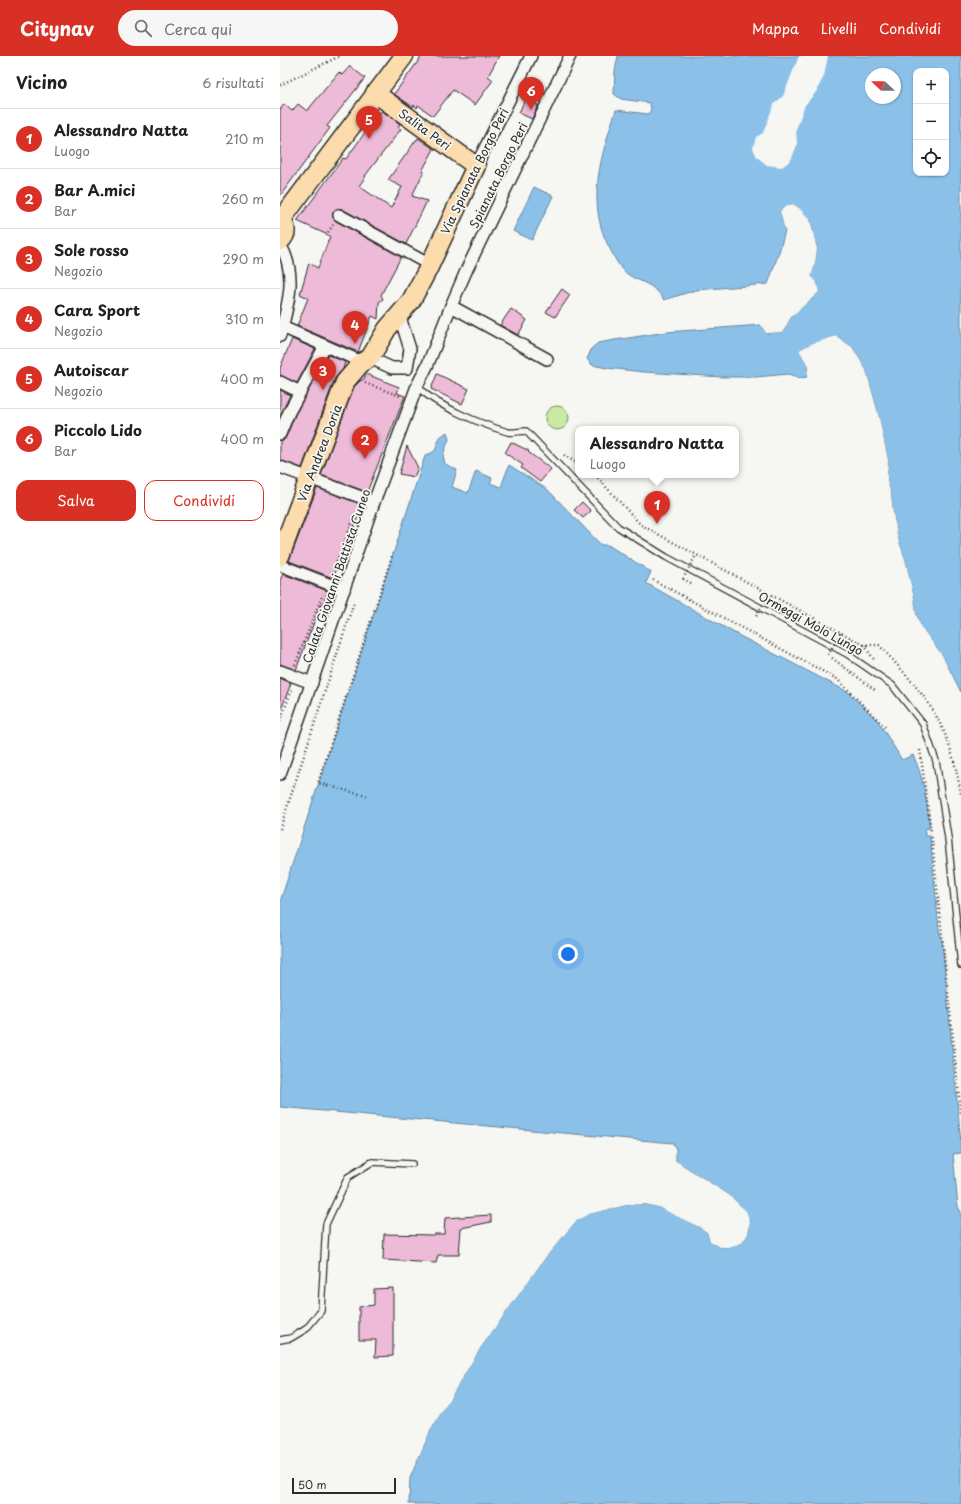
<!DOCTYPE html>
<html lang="it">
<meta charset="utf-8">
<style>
:root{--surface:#fff;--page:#f6f6f6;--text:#202124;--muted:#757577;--line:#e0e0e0;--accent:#d93025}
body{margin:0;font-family:"Playpen Sans",sans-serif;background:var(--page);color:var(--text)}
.controls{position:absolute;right:12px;top:12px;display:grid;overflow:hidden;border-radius:8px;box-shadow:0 1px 3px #0004}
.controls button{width:36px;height:36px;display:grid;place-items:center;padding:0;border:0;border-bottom:1px solid var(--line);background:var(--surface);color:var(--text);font:20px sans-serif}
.compass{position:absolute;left:585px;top:12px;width:36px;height:36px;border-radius:50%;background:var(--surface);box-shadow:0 1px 3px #0004;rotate:292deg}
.scale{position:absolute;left:12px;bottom:10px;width:104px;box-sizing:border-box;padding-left:4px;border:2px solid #2b2b2b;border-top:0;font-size:11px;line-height:14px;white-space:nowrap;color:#2b2b2b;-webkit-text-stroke:3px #f6f6f2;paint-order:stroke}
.you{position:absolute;left:288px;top:898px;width:14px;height:14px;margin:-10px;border:3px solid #fff;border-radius:50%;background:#1a73e8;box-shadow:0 0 0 6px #1a73e833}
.badge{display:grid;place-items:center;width:26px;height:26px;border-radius:50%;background:var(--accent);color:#fff;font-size:13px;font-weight:700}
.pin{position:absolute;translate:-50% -33px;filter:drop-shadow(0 1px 2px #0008)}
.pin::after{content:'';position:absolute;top:21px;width:14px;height:12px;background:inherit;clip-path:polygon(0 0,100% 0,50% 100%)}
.popup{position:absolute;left:295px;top:370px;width:164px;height:52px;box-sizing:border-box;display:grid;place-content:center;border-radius:8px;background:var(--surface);filter:drop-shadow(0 1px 3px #0005);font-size:13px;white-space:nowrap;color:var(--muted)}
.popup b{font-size:15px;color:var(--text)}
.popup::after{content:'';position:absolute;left:50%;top:100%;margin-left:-8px;border:8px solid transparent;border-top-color:var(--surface)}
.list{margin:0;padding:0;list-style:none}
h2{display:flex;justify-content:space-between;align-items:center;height:52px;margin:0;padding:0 16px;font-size:17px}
h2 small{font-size:13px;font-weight:400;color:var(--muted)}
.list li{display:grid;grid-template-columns:26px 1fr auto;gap:12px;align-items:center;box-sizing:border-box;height:60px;padding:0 16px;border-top:1px solid var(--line)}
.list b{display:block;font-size:15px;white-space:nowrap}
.list p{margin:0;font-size:13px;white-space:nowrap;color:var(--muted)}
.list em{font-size:13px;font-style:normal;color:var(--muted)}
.actions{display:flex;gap:8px;padding:12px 16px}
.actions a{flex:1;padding:9px 0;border:1px solid var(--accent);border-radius:12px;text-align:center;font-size:14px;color:var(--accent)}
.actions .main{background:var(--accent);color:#fff}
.icon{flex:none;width:22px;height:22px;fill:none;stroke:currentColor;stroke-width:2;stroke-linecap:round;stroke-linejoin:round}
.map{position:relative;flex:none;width:681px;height:1448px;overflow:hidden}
header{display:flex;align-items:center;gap:24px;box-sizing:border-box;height:56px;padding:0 20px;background:var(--accent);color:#fff}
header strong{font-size:19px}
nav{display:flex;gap:22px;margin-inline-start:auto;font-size:14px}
.search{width:280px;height:36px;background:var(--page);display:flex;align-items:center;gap:10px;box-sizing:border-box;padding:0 14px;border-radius:22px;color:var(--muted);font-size:15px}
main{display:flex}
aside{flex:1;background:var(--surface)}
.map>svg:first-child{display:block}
</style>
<header>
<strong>Citynav</strong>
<div class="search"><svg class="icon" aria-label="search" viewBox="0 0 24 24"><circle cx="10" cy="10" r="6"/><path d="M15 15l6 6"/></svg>Cerca qui</div>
<nav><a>Mappa</a><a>Livelli</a><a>Condividi</a></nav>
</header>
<main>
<aside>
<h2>Vicino<small>6 risultati</small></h2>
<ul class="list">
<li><span class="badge">1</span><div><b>Alessandro Natta</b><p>Luogo</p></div><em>210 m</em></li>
<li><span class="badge">2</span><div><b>Bar A.mici</b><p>Bar</p></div><em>260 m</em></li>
<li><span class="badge">3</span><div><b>Sole rosso</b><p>Negozio</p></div><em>290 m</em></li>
<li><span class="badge">4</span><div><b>Cara Sport</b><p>Negozio</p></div><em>310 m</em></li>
<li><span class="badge">5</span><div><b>Autoiscar</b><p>Negozio</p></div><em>400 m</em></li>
<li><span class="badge">6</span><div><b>Piccolo Lido</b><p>Bar</p></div><em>400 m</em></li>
</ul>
<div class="actions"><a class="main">Salva</a><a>Condividi</a></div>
</aside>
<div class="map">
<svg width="681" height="1448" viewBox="0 0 681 1448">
<rect width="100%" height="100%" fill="#f6f6f2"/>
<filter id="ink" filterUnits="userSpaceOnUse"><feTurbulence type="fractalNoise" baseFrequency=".025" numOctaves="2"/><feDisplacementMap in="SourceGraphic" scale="8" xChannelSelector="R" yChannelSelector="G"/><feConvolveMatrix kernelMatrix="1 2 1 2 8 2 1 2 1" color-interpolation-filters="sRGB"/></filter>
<g filter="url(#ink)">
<!-- green -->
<circle fill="#c8eaa3" stroke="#7a8a67" cx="277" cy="362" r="12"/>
<!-- water -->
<g fill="#8bc1e9" stroke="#65859d" fill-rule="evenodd">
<path d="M338 0H681V636L662 599 641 571 636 558 634 542 625 503 618 483 613 457 611 438 607 425 608 404 599 361 586 314 572 291 556 280 519 294 528 310 527 321 520 322 508 318 476 321H442L364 316 327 312 312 309 307 303 312 292 318 287 335 284 387 276 481 269 486 277 503 276 511 261 539 236 537 226 530 220 535 208 537 193 530 163 513 148 500 155 505 175 499 196 488 228 416 234 384 244C372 224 355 227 343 214 337 208 334 200 330 193 305 147 321 100 336 54L368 58 371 54 370 47 341 43 334 38 335 15ZM636 15H666V117H636ZM591 18H615V42H591Z"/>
<path d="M254 131 273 140 252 184 233 175Z"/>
<path d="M167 376 169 383 163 399 165 408 177 414 172 431 188 437 196 415 212 422 210 427 221 431 229 409 268 434 321 489H328L371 516 366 527 458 579 568 636 598 665 622 704 633 699C644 722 647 747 650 772L645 773V780H650L659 874 662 884 681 1087V1097L673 1098 678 1151 681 1156V1448H129L130 1422 150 1375 201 1291 265 1202 296 1165 308 1158 347 1149 364 1148 378 1151 394 1158 419 1171 427 1176 430 1185 440 1191H450L462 1187 468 1178 470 1164 460 1149 449 1139 396 1105V1093L393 1087 0 1051V846L145 400 155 395 160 381Z"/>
</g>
<!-- pier -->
<g fill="#f6f6f2">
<path d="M519 0H548L544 20 536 36 525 49 516 73 517 89 511 104 502 111 487 109 477 101 473 92 476 81 483 77 494 48 503 40Z"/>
<path d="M513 148 520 153 530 163 537 193 535 208 531 220 537 226 539 236 511 261 503 276 486 277 481 269 482 268 487 275 502 274 509 259 537 235 535 227 528 220 534 208 535 193 528 164 519 154 512 150 506 153 502 156 506 175H505L500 155 505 151Z"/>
<path d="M556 280 572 291 586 314 599 361 608 404 607 425 611 438 613 457 618 483 625 503 634 542 636 558 641 571 662 599 681 638 679 637 661 600 639 572 634 559 632 542 623 503 616 484 611 457 609 438 605 425 606 404 597 362 584 315 571 292 556 282 532 290 522 295 530 310 528 323 527 321 528 310 519 294 531 288Z"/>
<path d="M396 1105 449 1139 466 1155 470 1165 468 1178 462 1187 450 1191H440L430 1185 427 1176 419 1171 378 1151 364 1148 347 1149 309 1158 296 1165 265 1202 201 1291 150 1375 135 1409 132 1411 148 1374 199 1290 264 1201 295 1164 308 1156 347 1147 364 1146 379 1149 420 1169 429 1175 432 1184 440 1189H450L460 1185 466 1177 468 1165 464 1156 448 1141 407 1115 395 1107Z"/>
</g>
<!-- building -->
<g fill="#edbad7" stroke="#2b2b2b">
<path d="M142 0H219L208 20 213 24 195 49 173 34 153 60 138 49 137 52 134 49 133 51 114 38Z"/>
<path d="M70 10 85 22 47 70 50 72 0 140V54L4 48 12 55 18 48 27 55 59 16 62 19Z"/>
<path d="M245 43 258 49 252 63 239 57Z"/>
<path d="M102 55 120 68 118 71 121 73 85 120H86L79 130 111 152 122 131 108 124 136 84H137L138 82 154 93 142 115H144L132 140 147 145 126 188 62 153H56L53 156V162L56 165 121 201 101 239 103 243 99 246 98 263 92 260 78 296 17 270 28 242 20 238 29 207 38 212 50 180 17 165 63 102 66 103 99 57H100Z"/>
<path d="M282 233 290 239 275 261 266 256Z"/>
<path d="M231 253 247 264 238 279 220 269Z"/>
<path d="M12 283 35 293 17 327 0 319V312Z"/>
<path d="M48 299 65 306 63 313 55 322 22 412 0 404V385L4 384 6 381 15 359Z"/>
<path d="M86 318 119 331 117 337 125 340 87 436 41 419 74 331 80 325 84 323Z"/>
<path d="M157 318 189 333 182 348 151 333Z"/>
<path d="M0 334 10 339 0 360Z"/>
<path d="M231 386 249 395 248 396 271 413 260 426 241 412 243 409 225 397Z"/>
<path d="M127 390 138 412 134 421 119 418Z"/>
<path d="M37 432 83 449 53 522 9 505Z"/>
<path d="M302 446 311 455 303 462 294 454Z"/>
<path d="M3 518 48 535 43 548H41L16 614 0 608V524Z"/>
<path d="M0 622 11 627 1 654 0 653Z"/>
<path d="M211 1159V1166L181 1172 179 1199H158L156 1207 103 1204 104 1178 154 1179V1178H164L165 1162Z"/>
<path d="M113 1232V1300L95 1301 96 1284H79V1251L94 1249V1233Z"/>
</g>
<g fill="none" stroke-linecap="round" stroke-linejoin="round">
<!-- street-tunnel -->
<path stroke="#cdcdca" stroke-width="11" stroke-dasharray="11 5.5" stroke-linecap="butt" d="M0 355 2 356"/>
<!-- lane casing -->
<g stroke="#2b2b2b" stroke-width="8">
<g id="lane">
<path d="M137 330C154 349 203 369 228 376 233 377 240 375 246 375L338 471 386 501 567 598 612 629 643 668 656 705 668 782 681 909"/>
<path d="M0 1284 11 1282 26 1273 41 1255 46 1168 68 1121 92 1106 132 1108"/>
</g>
</g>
<!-- street casing -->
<g stroke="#2b2b2b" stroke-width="14">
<g id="street">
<path d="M196 110 251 0"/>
<path d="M59 159 150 209"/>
<path d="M0 188C18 219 8 248 0 280"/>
<path d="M171 250 267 303"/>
<path d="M119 258 130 293 127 312"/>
<path d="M0 270 82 306"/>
<path d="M90 302 112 312H127"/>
<path d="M0 326 20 336"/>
<path d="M0 378 9 356 45 290"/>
<path d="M0 411 94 446"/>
<path d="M0 509 64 534"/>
<path d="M0 615 32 627"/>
<path d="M0 718 94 446 137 330 148 308 171 250 187 213 290 0"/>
</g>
</g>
<!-- primary casing -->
<g stroke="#2b2b2b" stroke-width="21">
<g id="primary">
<path d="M0 163C7 170 8 178 0 185"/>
<path d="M1 164 124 0"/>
<path d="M0 500 65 326 82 306 90 302 107 273 131 245 148 213 196 110 95 37"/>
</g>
</g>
<!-- path -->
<g stroke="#2b2b2b" stroke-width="2.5" stroke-dasharray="1 3" stroke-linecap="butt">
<path d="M0 29 60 0"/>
<path d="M48 176 54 168"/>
<path d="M85 327 120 340"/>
<path d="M284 399 298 408"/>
<path d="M315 419 361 469 584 589H599C618 610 638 630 653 655 669 680 676 710 681 738"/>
<path d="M52 517 74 462"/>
<path d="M403 523 413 528"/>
<path d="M373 524 557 623 605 671"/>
<path d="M584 589 595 605"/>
<path d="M552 602 595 634"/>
<path d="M15 609 43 538"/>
<path d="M0 665 12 633"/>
<path d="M640 694 651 775 681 1059"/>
<path d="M87 740 38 727 113 497"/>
<path d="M0 773 74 546"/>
</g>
<!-- lane -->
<use href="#lane" stroke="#f6f6f2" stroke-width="5.5"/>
<!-- street -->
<use href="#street" stroke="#f6f6f2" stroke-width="11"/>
<!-- primary -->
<use href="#primary" stroke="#fcdcac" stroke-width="18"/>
<!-- path-bridge -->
<g stroke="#2b2b2b" stroke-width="2.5" stroke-dasharray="1 3" stroke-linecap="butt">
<path d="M403 523 416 499"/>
<path d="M476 560 489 538"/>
<path d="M548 599 561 576"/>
</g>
</g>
</g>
<g text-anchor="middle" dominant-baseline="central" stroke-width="3.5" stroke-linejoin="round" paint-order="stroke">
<!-- street labels -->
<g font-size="12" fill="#2b2b2b" stroke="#f6f6f2">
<text transform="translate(145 73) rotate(36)">Salita Peri</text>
<text transform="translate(194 115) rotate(-64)">Via Spianata Borgo Peri</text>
<text transform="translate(218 119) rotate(-64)">Spianata Borgo Peri</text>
<text transform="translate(39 397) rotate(-69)">Via Andrea Doria</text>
<text transform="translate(56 520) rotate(-71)">Calata Giovanni Battista Cuneo</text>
<text transform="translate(531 567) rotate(29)">Ormeggi Molo Lungo</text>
</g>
</g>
</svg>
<div class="controls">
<button>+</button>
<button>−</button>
<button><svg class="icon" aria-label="locate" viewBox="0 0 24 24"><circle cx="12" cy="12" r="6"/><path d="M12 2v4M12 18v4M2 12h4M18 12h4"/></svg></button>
</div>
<svg class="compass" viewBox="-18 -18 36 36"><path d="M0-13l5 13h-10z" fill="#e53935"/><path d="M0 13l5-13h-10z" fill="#757577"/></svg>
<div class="scale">50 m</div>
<div class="you"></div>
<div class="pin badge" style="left:377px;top:468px">1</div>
<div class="popup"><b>Alessandro Natta</b>Luogo</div>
<div class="pin badge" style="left:85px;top:403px">2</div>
<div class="pin badge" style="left:43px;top:334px">3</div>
<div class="pin badge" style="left:75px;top:288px">4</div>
<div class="pin badge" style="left:89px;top:83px">5</div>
<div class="pin badge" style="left:251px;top:54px">6</div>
</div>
</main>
